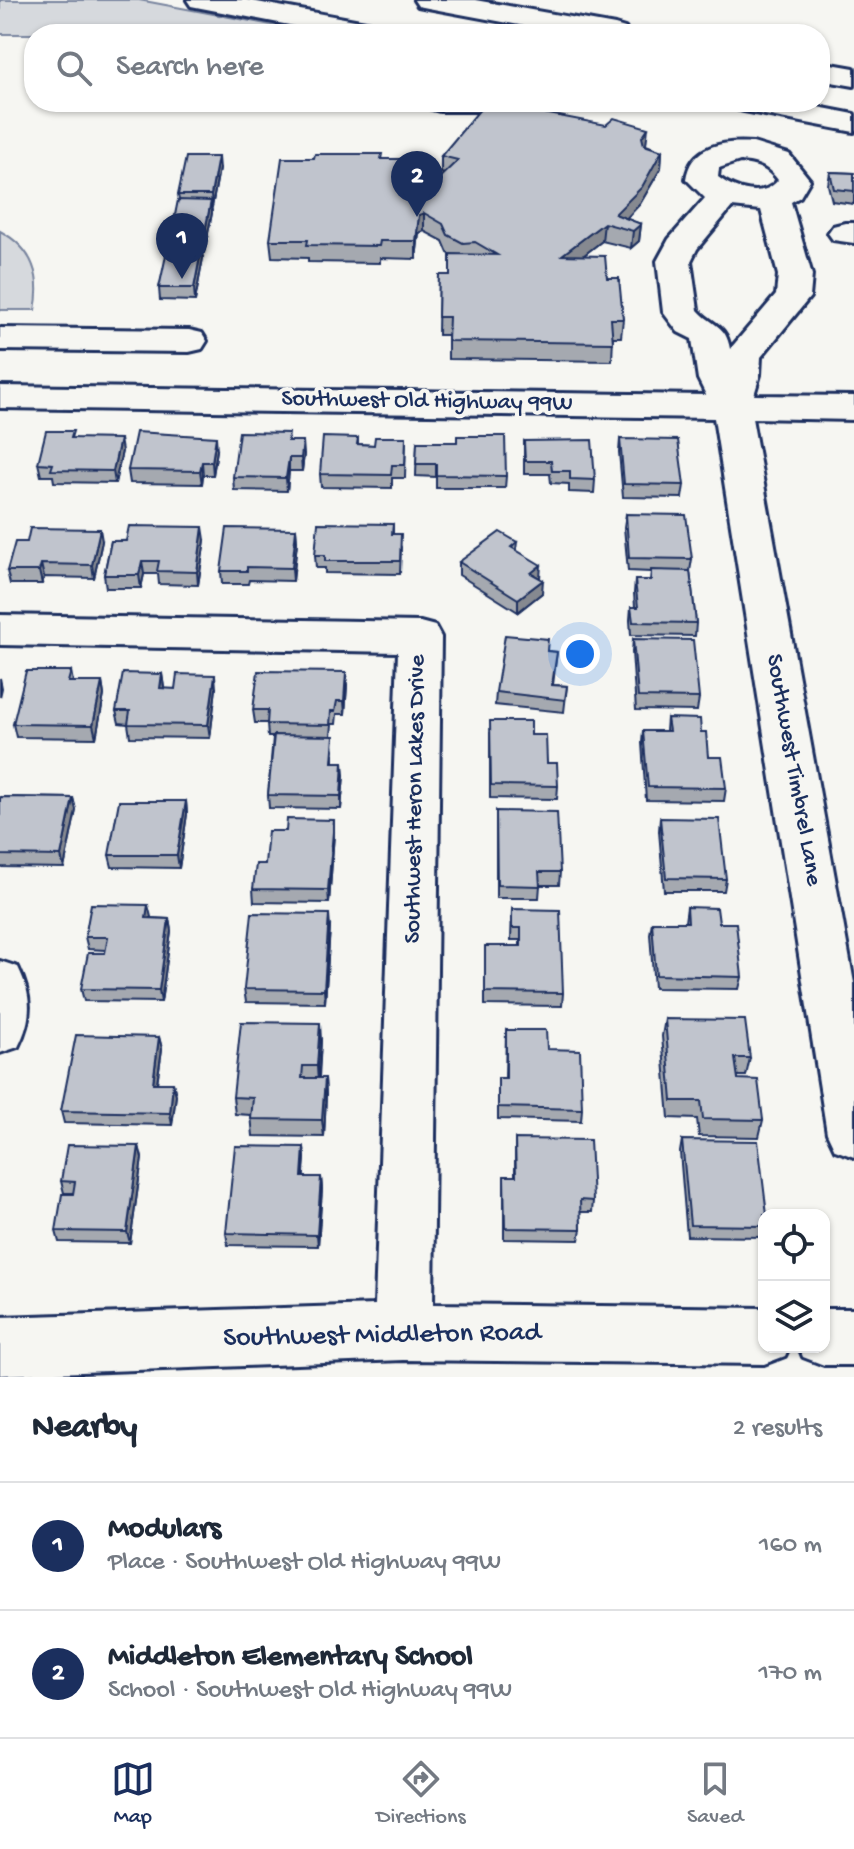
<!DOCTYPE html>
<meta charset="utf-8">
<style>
:root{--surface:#fff;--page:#f6f6f7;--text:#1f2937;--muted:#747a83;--line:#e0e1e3;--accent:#1b2f5e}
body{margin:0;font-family:"Gochi Hand",sans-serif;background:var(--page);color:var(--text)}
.controls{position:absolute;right:24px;bottom:24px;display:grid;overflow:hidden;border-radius:16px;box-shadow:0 2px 6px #0004}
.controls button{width:72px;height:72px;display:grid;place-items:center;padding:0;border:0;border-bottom:2px solid var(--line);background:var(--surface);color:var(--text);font:40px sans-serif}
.you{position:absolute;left:580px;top:654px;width:28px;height:28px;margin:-20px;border:6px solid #fff;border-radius:50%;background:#1a73e8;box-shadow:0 0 0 12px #1a73e833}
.badge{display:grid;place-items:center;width:52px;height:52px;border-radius:50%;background:var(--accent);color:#fff;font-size:26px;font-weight:700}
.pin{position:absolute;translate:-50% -66px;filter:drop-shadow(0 2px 4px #0008)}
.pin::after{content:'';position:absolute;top:42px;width:28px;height:24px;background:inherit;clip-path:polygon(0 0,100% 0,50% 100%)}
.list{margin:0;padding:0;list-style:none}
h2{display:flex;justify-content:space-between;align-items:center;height:104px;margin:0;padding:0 32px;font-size:34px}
h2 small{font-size:26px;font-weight:400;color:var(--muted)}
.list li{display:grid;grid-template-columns:52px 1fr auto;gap:24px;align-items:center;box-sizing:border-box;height:128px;padding:0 32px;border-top:2px solid var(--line)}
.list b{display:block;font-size:30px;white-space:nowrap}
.list p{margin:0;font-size:26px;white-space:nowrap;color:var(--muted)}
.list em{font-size:26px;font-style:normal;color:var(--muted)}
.icon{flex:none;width:44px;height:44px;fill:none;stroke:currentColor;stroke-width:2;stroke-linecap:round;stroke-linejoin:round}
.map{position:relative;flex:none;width:854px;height:1377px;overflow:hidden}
.search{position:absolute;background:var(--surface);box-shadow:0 2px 6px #0004;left:24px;right:24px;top:24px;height:88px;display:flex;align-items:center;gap:20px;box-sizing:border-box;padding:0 28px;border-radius:32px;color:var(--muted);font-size:30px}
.sheet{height:360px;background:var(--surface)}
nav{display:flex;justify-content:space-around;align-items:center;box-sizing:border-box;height:112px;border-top:2px solid var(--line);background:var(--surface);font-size:22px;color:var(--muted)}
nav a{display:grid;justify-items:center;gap:4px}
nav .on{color:var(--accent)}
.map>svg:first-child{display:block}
</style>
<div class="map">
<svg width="854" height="1377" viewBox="0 0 854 1377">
<rect width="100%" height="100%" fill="#f6f6f2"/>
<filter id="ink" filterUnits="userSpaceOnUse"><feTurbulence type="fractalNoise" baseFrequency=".0125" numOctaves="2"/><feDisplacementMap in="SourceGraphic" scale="16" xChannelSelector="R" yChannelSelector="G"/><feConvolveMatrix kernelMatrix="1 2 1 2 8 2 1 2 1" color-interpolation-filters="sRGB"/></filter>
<g filter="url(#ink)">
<!-- green -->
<g fill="#d6d9dd" stroke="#78849e" stroke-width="2">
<path d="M0 0H139L287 28 271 34H0Z"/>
<path d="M0 231C32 248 42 276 35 310H0Z"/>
</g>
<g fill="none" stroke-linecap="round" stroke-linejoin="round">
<!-- minor casing -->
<g stroke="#1b2f5e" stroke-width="6">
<g id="minor">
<path d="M425 102H545L541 108 530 111H440L429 108Z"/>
<path d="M753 143 789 154 810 180 800 197 791 202 812 275 810 297 761 357 760 375 754 395 854 396V420L752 418 854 983V1157L835 1150 827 1133 714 418 0 408V386L706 395 698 379 692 339 678 332 663 312 657 261 669 239 705 198 686 179C691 145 723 141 753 143ZM740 161C756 162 768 166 778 180 763 199 735 190 718 177L719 168ZM732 207 761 210 778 275 776 295 730 349C726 324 712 326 698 310L691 261 697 249Z"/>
<path d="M845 223H854V243L833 240 828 233 833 226Z"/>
<path d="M0 328 189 330 202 333 207 341 202 349 189 352 0 350Z"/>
<path d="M0 615 420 622 435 626 441 637 433 1304 764 1308V1347H789L785 1356 764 1364 403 1360 0 1375V1317L375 1305 398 652 0 645Z"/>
<path d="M0 961 18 967C32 996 33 1017 18 1047L0 1053Z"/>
<path d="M824 1309H854V1365H824L803 1357 799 1347H824Z"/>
</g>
</g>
<!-- highway casing -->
<g stroke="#1b2f5e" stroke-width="6">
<g id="highway">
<path d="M187 0H246L382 25 392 28 396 34H336L201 8 191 6Z"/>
<path d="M414 0H475L615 25 625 28 629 34H568L428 8 418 6Z"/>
<path d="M820 62 854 68V86L820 80Z"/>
<path d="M729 102H792L854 114V132L744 111 733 108Z"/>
</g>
</g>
<!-- minor -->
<use href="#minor" fill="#f6f6f2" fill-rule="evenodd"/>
<!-- highway -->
<use href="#highway" fill="#f6f6f2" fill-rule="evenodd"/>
</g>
<!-- wall -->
<g fill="#a5a9b0" stroke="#1b2f5e" stroke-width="2">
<path d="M646 145 662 151 661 168 640 204 626 219 641 224 639 241 631 248 602 241 584 255 607 278 623 319 621 337H613L612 361 448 359V335H438L439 275H450V254L448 253 443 241 424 231 419 233 416 259 380 258V263L308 262V258L272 257 270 240 382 159 426 184H433L444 174 441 173V156Z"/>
<path d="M219 169 212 207H211L212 213 204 253H202L203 258 195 301 160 300 159 288 170 246V240L179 200 178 195Z"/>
<path d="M830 172 854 173V204L832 201 828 185Z"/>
<path d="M406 437 405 478H392V488L321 487 320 474 358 438V444L374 445Z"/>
<path d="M74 438 122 451 115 483 54 482 53 476H41L38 463Z"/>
<path d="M620 439 684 485 682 498 623 497 619 452Z"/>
<path d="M290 441 304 454 302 471H289L287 491 234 490 233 477Z"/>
<path d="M524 441 595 480 594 493 569 492V484L551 483 550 474H524Z"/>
<path d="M417 442 506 476 505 488H436V477L416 476Z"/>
<path d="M217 450 213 475H203L202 484 130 483 128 470Z"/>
<path d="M626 514 692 559 690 571 696 623 695 636 631 635 630 620 631 607H635L634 593 635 580H650L651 572 628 571 624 527Z"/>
<path d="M393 524V534L401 547 400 574 325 573V568H316L315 555Z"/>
<path d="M296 529 297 542 293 581 249 580 248 584H222L221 571Z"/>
<path d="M205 540 198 585 159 584 158 574H144L141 588H106L104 575 111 541Z"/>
<path d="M102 541 94 578 44 577 42 584H10L7 571Z"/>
<path d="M517 542 516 550 540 578 542 593 518 612 459 575V562Z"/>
<path d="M633 639 699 698 697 711 636 710 632 652Z"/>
<path d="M547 651 557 652 553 685 567 686 564 712 495 705 496 692Z"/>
<path d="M71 671 73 682H102L104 695 96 738 16 737 13 724Z"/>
<path d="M162 674 164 689 216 688 210 738 130 737 128 724 119 723 116 711Z"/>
<path d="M347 685 345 714H337L336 724H332L331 736 334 749 333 762 344 775 341 809 269 808 268 795 273 737H268L267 723H255L253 710Z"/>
<path d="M667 718 701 732 708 757 726 788 724 801 646 800 642 743 643 731H666Z"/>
<path d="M490 733 531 735 547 763 558 786 557 799 490 798Z"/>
<path d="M0 797 73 798 76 810 64 868 0 867Z"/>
<path d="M186 801 187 814 179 868 112 867 109 855Z"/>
<path d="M496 811 560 872 559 885H540L539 898H496Z"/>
<path d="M660 818 726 879 724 891H664L659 831Z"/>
<path d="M334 833 329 903 254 902 253 889 265 864Z"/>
<path d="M687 907 719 923 742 977 739 989 654 988 650 934 652 922H685Z"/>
<path d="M512 909 563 993 562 1006 485 1005V958L520 946V940H511Z"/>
<path d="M150 918 169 919 171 931 161 1002 84 1001 81 989 105 953V950L88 949 85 937Z"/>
<path d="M330 927 325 1003 246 1002 244 989Z"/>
<path d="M665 1019 750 1058 746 1076H737L738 1079 763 1120 759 1137 699 1136 697 1119 669 1118 662 1036Z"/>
<path d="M506 1030 547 1049 582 1109 581 1121 498 1119V1078H505Z"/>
<path d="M159 1037 162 1049 157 1083H173L176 1095 172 1125 64 1123 61 1111Z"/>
<path d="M321 1040 319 1078H325L326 1095 324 1137 253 1136 251 1115 235 1114 233 1097Z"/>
<path d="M515 1139 593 1201 592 1212H580L581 1229 579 1240 504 1239V1176H515Z"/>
<path d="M682 1140 764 1215V1237L687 1236 680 1152Z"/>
<path d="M139 1146 142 1158 130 1243 59 1242 56 1231 73 1193H64L61 1181Z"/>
<path d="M304 1147 305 1158 303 1177H321L322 1189 318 1246 228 1245 226 1233Z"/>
</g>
<!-- shaded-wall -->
<g fill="#868990" stroke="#1b2f5e" stroke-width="2">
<path d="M648 128 646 145 640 154 642 137Z"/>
<path d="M662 151 661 168 640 204 618 227 615 214Z"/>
<path d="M218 157 219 169 212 207 211 195Z"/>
<path d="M211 201 212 213 204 253 203 241Z"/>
<path d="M424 213V231L419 233 416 259V241L419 215Z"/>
<path d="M604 223 602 241 561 273 562 255Z"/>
<path d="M641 224 639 241 631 248 633 231Z"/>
<path d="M202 246 203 258 195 301 194 288Z"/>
<path d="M216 437 217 450 213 475 212 462Z"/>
<path d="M120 439 122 451 115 483 113 471Z"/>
<path d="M303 441 304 454 302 471 301 458Z"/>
<path d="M289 458V471L287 491 286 478Z"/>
<path d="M202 462 203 475 202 484 200 471Z"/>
<path d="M203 527 205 540 198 585 197 572Z"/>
<path d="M100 529 102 541 94 578 92 565Z"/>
<path d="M296 529 297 542 293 581 292 568Z"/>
<path d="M142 561 144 574 141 588 139 575Z"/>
<path d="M41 564 44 577 42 584 39 571Z"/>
<path d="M541 565 540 578 531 573Z"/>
<path d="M543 580 542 593 518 612V599Z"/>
<path d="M346 672 347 685 345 714 344 701Z"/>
<path d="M162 674 164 687 162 701 160 688Z"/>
<path d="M215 675 216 688 210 738 208 725Z"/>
<path d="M0 678 2 688 0 697Z"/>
<path d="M102 682 104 695 96 738 93 725Z"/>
<path d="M343 762 344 775 341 809V796Z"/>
<path d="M73 798 76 810 64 868 61 856Z"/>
<path d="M186 801 187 814 179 868 177 855Z"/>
<path d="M334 820V833L329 903 328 890Z"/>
<path d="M148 905 151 917 148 931 146 918Z"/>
<path d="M329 914 330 927 325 1003 324 990Z"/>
<path d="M169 919 171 931 161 1002 159 990Z"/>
<path d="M320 1023 321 1040 318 1083 317 1066Z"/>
<path d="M159 1037 162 1049 155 1095 153 1083Z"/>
<path d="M325 1078 326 1095 324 1137 322 1120Z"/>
<path d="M173 1083 176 1095 172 1125 170 1113Z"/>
<path d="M139 1146 142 1158 130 1243 127 1232Z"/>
<path d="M304 1147 305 1158 303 1189 302 1177Z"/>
<path d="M321 1177 322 1189 318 1246 317 1235Z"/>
</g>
<!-- building -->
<g fill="#c0c4cd" stroke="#1b2f5e" stroke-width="2">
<path d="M486 102 606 125 614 118 648 128 642 137 644 145 662 151 642 187 615 214 641 224 633 231 604 223 562 255 605 256 607 278H619L623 319H611L613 343 448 341 449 317H438L439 275H450V254L497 255 475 242 463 243 448 235 443 224 424 213 419 215 416 241H380L379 246 307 245 308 240H270L282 158H314L315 154H382L381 159H426L424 184H433L458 160 441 156Z"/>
<path d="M186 157H218L211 195H178Z"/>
<path d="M830 172 854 173V191L834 189Z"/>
<path d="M178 200 211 201 203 241 170 240Z"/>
<path d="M168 246H202L194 288H159Z"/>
<path d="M46 431H73L71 438 120 439 113 471 51 470 53 464 38 463Z"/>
<path d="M136 432 216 437 212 462H202L200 471 128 470Z"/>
<path d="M239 432 289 433 288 441H303L301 458H289L286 478 233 477Z"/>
<path d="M457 436H505L506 476 436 475V464H416L417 442H457Z"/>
<path d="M323 437 358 438 357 444 374 445 375 437H406L405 465H392L391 475 320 474Z"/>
<path d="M620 439 678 440 684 485 624 484Z"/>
<path d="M592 440 595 480 570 479V471H552L551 461H525L524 441Z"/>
<path d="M626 514 686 515 692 559 629 558Z"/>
<path d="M318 523 393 524 392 534H401L400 561H325V555H315Z"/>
<path d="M129 526 203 527 197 572 157 571 159 561H142L139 575H104L111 541H126Z"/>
<path d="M30 528 100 529 92 565 41 564 39 571H7L15 542H27Z"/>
<path d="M227 528 296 529 292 568 247 567V571H221Z"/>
<path d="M500 532 517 542 511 547 541 565 531 573 543 580 518 599 459 562Z"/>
<path d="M651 570 690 571 696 623 633 622 631 607H638L635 580H651Z"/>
<path d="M505 635 548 639 547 651 557 652 552 685 567 686 565 700 496 692Z"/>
<path d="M633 639 693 640 699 698 638 697Z"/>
<path d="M26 671H71L68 682H102L93 725 13 724Z"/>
<path d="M258 671 346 672 344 701H337L335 711H331L330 725 267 724 268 710H253Z"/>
<path d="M123 673 162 674 160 688 175 689 177 674 215 675 208 725 128 724 130 711H116Z"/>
<path d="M667 718 700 719 701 732H706L708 757H722L726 788 648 787 643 731H669Z"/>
<path d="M490 721H531V735H546L547 763H557L558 786 491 785Z"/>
<path d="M274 735 334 736 332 762H343L341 796 268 795Z"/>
<path d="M0 797 73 798 61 856 0 855Z"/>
<path d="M119 801H186L177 855H109Z"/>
<path d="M496 811 557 812 560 872H539L540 886 497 885Z"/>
<path d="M660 818 719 819 726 879 666 878Z"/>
<path d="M287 819 334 820 328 890 253 889 256 864H265L268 831H286Z"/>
<path d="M91 904 148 905 146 918 169 919 159 990 81 989 88 953H105L108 937H85Z"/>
<path d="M687 907 717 908 719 923H736L742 977 656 975 652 922H688Z"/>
<path d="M512 909 560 910 563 993 485 992V946H521V928H512Z"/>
<path d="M252 913 329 914 324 990 244 989Z"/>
<path d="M665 1019 745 1020 750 1058H735L738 1079 758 1080 763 1120 703 1119 701 1101H672Z"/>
<path d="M241 1022 320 1023 317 1066H303L302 1078H325L322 1120 251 1119 253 1098 233 1097Z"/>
<path d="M506 1030H546L547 1049 580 1050 582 1109 498 1107V1078H506Z"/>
<path d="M76 1035 159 1037 153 1083H173L170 1113 61 1111Z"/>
<path d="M515 1139 590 1140 593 1201 580 1200 581 1229 505 1228 504 1176H516Z"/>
<path d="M682 1140 758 1141 767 1215H764V1226L690 1225Z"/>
<path d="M67 1145 139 1146 127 1232 56 1231 62 1194H73L75 1182 61 1181Z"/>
<path d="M235 1146 304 1147 302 1177H321L317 1235 226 1233Z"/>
</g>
</g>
<g text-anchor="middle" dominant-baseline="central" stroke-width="8" stroke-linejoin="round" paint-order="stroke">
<!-- street labels -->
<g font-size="24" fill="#1b2f5e" stroke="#f6f6f2">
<text transform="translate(427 402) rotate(1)">Southwest Old Highway 99W</text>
<text transform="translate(793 770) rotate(80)">Southwest Timbrel Lane</text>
<text transform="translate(416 799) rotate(-89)">Southwest Heron Lakes Drive</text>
</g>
<!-- near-street labels -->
<g font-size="28" fill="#1b2f5e" stroke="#f6f6f2">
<text transform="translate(382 1336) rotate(-1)">Southwest Middleton Road</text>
</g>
</g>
</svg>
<div class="controls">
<button><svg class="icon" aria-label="locate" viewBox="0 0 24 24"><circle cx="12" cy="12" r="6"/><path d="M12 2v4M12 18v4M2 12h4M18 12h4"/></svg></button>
<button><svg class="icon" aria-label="layers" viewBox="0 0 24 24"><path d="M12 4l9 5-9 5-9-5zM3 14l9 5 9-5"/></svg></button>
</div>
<div class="you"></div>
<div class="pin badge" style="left:182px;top:279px">1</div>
<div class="pin badge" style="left:417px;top:217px">2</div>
<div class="search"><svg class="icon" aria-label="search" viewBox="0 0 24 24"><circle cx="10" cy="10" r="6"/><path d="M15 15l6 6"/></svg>Search here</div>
</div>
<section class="sheet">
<h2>Nearby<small>2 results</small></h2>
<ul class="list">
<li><span class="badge">1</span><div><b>Modulars</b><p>Place · Southwest Old Highway 99W</p></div><em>160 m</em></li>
<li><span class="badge">2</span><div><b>Middleton Elementary School</b><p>School · Southwest Old Highway 99W</p></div><em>170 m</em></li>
</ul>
</section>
<nav>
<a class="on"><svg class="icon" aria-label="map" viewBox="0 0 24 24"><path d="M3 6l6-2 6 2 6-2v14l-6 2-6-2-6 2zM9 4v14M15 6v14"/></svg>Map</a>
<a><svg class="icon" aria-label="directions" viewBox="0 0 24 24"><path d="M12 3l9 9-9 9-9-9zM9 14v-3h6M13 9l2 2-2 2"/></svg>Directions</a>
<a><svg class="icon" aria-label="saved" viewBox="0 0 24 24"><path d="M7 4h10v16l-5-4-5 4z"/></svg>Saved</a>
</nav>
